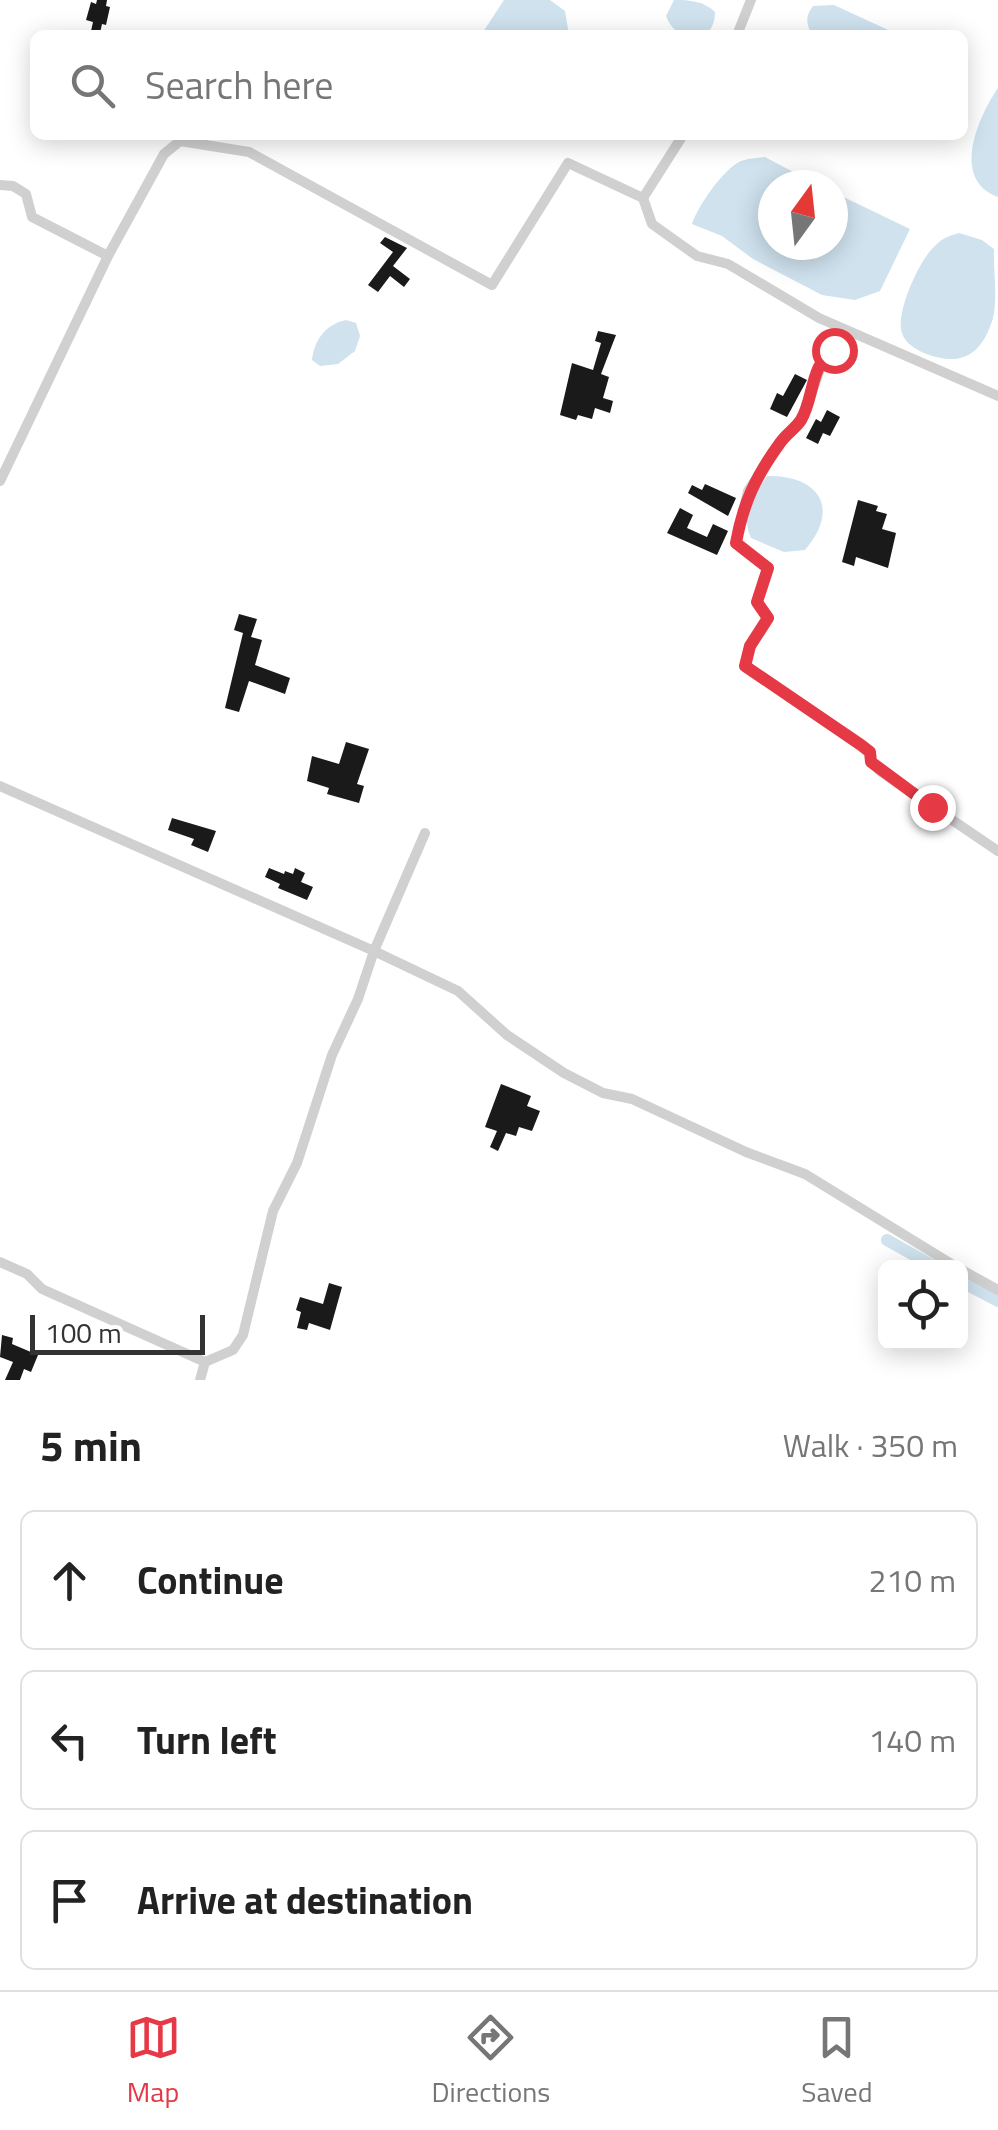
<!DOCTYPE html>
<meta charset="utf-8">
<style>
:root{--surface:#fff;--page:#f6f6f6;--text:#222;--muted:#767676;--line:#e0e0e0;--accent:#e63946}
body{margin:0;font-family:"Titillium Web",sans-serif;background:var(--page);color:var(--text)}
.controls{position:absolute;right:30px;bottom:30px;display:grid;overflow:hidden;border-radius:15px;box-shadow:0 5px 25px #0003}
.controls button{width:90px;height:90px;display:grid;place-items:center;padding:0;border:0;border-bottom:2px solid var(--line);background:var(--surface);color:var(--text);font:50px sans-serif}
.compass{position:absolute;left:758px;top:170px;width:90px;height:90px;border-radius:50%;background:var(--surface);box-shadow:0 5px 25px #0003;rotate:15deg}
.scale{position:absolute;left:30px;bottom:25px;width:175px;box-sizing:border-box;padding-left:10px;border:5px solid #333;border-top:0;font-size:28px;line-height:35px;white-space:nowrap;color:#333;-webkit-text-stroke:8px #fff;paint-order:stroke}
.stop{position:absolute;width:30px;height:30px;margin:-22px;border:8px solid #e63946;border-radius:50%;background:#fff}
.stop.end{background:#e63946;border-color:#fff;box-shadow:0 2px 10px #0008}
.list{margin:0;padding:0;list-style:none}
h2{display:flex;justify-content:space-between;align-items:center;height:130px;margin:0;padding:0 40px;font-size:42px}
h2 small{font-size:32px;font-weight:400;color:var(--muted)}
.list li{display:grid;grid-template-columns:65px 1fr auto;gap:30px;align-items:center;box-sizing:border-box;height:140px;margin:0 20px 20px;padding:0 20px;border:2px solid var(--line);border-radius:15px}
.list b{display:block;font-size:38px;white-space:nowrap}
.list em{font-size:32px;font-style:normal;color:var(--muted)}
.icon{flex:none;width:55px;height:55px;fill:none;stroke:currentColor;stroke-width:2;stroke-linecap:round;stroke-linejoin:round}
.map{position:relative;flex:none;width:998px;height:1380px;overflow:hidden}
.search{position:absolute;background:var(--surface);box-shadow:0 5px 25px #0003;left:30px;right:30px;top:30px;height:110px;display:flex;align-items:center;gap:25px;box-sizing:border-box;padding:0 35px;border-radius:15px;color:var(--muted);font-size:38px}
.sheet{height:610px;background:var(--surface)}
nav{display:flex;justify-content:space-around;align-items:center;box-sizing:border-box;height:140px;border-top:2px solid var(--line);background:var(--surface);font-size:28px;color:var(--muted)}
nav a{display:grid;justify-items:center;gap:5px}
nav .on{color:var(--accent)}
.map>svg:first-child{display:block}
</style>
<div class="map">
<svg width="998" height="1380" viewBox="0 0 998 1380">
<rect width="100%" height="100%" fill="#fff"/>
<!-- water -->
<g fill="#cfe2ee">
<path d="M504 0H550L565 11 569 35H481Z"/>
<path d="M674 0C690 0 703 1 715 12 715 47 675 43 666 16Z"/>
<path d="M834 5 899 35H812C806 24 805 16 813 6Z"/>
<path d="M998 88V197C950 180 978 117 998 88Z"/>
<path d="M765 157 818 185H773V245H833V192L910 229 880 291 855 300 822 295 753 259 722 236 692 224C697 207 724 168 741 161 748 158 758 158 765 157Z"/>
<path d="M959 233 982 240 994 249C993 272 998 295 993 318 982 355 961 368 924 353 915 349 905 343 902 333 895 314 919 261 933 248 941 239 948 236 959 233Z"/>
<path d="M346 320 356 323 360 336 355 351 338 364 320 366 312 360C314 340 326 324 346 320Z"/>
<path d="M767 476C819 475 841 508 805 550L784 552 751 538C740 513 752 498 767 476Z"/>
</g>
<g fill="none" stroke-linecap="round" stroke-linejoin="round">
<!-- canal -->
<g stroke="#cfe2ee" stroke-width="12">
<path d="M887 1240 937 1268"/>
<path d="M960 1281 998 1301"/>
</g>
</g>
<!-- building -->
<g fill="#1a1a1a">
<path d="M97 0H107L106 6 110 7 106 25 102 24 100 33 91 31 93 22 86 20 91 2 96 4Z"/>
<path d="M385 237 407 248 393 266 410 279 404 287 390 276 378 292 368 285 393 252 380 243Z"/>
<path d="M598 331 616 335 601 374 609 377 603 398 613 401 610 413 595 408 592 419 578 415 576 420 560 415 572 363 593 370 601 343 595 341Z"/>
<path d="M795 374 807 380 787 417 770 409 777 393 783 396Z"/>
<path d="M827 410 840 417 830 436 823 433 818 444 806 438 816 419 821 422Z"/>
<path d="M705 484 736 498 728 516 688 493 692 485 702 490Z"/>
<path d="M858 500 878 506 876 511 887 514 882 529 896 533 888 568 856 557 854 566 842 562Z"/>
<path d="M680 508 693 515 687 528 707 537 713 524 728 531 717 555 667 533Z"/>
<path d="M239 614 257 619 251 637 262 640 255 665 290 678 285 694 249 681 239 712 225 708 243 633 234 630Z"/>
<path d="M346 742 369 749 357 784 364 786 359 803 327 794 329 788 307 781 312 756 339 764Z"/>
<path d="M172 818 216 831 208 852 191 845 194 839 168 830Z"/>
<path d="M269 868 284 874 285 871 293 874 295 868 305 873 301 882 313 887 307 900 278 888 280 884 265 877Z"/>
<path d="M501 1084 531 1096 527 1106 540 1111 532 1131 519 1127 516 1136 506 1133 498 1151 490 1147 497 1131 485 1127Z"/>
<path d="M329 1283 342 1287 330 1330 309 1323 307 1330 297 1328 301 1312 296 1310 300 1297 323 1304Z"/>
<path d="M2 1335 13 1338 12 1344 38 1355 31 1372 24 1369 20 1380H5L13 1362 0 1357Z"/>
</g>
<g fill="none" stroke-linecap="round" stroke-linejoin="round">
<!-- minor -->
<g stroke="#d0d0d0" stroke-width="10">
<path d="M737 35 751 0"/>
<path d="M0 185 13 186 26 194 32 217 108 256"/>
<path d="M643 198 652 224 697 256 728 264 819 318 998 396"/>
<path d="M848 331 823 361 803 417 780 443 748 491 736 543 769 568 757 602 768 618 750 646 745 666 870 752 871 762 880 771 998 851"/>
<path d="M0 481 108 256 164 154 180 141 249 152 492 285 568 163 643 198 683 135"/>
<path d="M0 786 374 951 425 833"/>
<path d="M0 1262 27 1274 42 1289 205 1362 233 1350 243 1335 273 1211 297 1163 332 1055 358 999 374 951 458 991 507 1035 564 1073 603 1093 632 1099 746 1152 805 1174 958 1268"/>
<path d="M960 1269 998 1290"/>
<path d="M200 1380 205 1362"/>
</g>
</g>
<g fill="none" stroke-linecap="round" stroke-linejoin="round">
<!-- route -->
<path stroke="#e63946" stroke-width="12" d="M834 350C810 364 814 399 801 420 796 428 786 434 780 443 756 476 743 503 736 543L768 568 757 602 768 618 750 646 745 666 861 745 870 752 871 762 932 807"/>
</g>
</svg>
<div class="controls">
<button><svg class="icon" aria-label="locate" viewBox="0 0 24 24"><circle cx="12" cy="12" r="6"/><path d="M12 2v4M12 18v4M2 12h4M18 12h4"/></svg></button>
</div>
<svg class="compass" viewBox="-18 -18 36 36"><path d="M0-13l5 13h-10z" fill="#e53935"/><path d="M0 13l5-13h-10z" fill="#767676"/></svg>
<div class="scale">100 m</div>
<div class="stop" style="left:834px;top:350px"></div>
<div class="stop end" style="left:932px;top:807px"></div>
<div class="search"><svg class="icon" aria-label="search" viewBox="0 0 24 24"><circle cx="10" cy="10" r="6"/><path d="M15 15l6 6"/></svg>Search here</div>
</div>
<section class="sheet">
<h2>5 min<small>Walk · 350 m</small></h2>
<ul class="list">
<li><svg class="icon" aria-label="ahead" viewBox="0 0 24 24"><path d="M12 20V5M6 11l6-6 6 6"/></svg><div><b>Continue</b></div><em>210 m</em></li>
<li><svg class="icon" aria-label="left" viewBox="0 0 24 24"><path d="M17 20v-9H6M10 6l-5 5 5 5"/></svg><div><b>Turn left</b></div><em>140 m</em></li>
<li><svg class="icon" aria-label="arrive" viewBox="0 0 24 24"><path d="M6 21V4h12l-3 4 3 4H6"/></svg><div><b>Arrive at destination</b></div></li>
</ul>
</section>
<nav>
<a class="on"><svg class="icon" aria-label="map" viewBox="0 0 24 24"><path d="M3 6l6-2 6 2 6-2v14l-6 2-6-2-6 2zM9 4v14M15 6v14"/></svg>Map</a>
<a><svg class="icon" aria-label="directions" viewBox="0 0 24 24"><path d="M12 3l9 9-9 9-9-9zM9 14v-3h6M13 9l2 2-2 2"/></svg>Directions</a>
<a><svg class="icon" aria-label="saved" viewBox="0 0 24 24"><path d="M7 4h10v16l-5-4-5 4z"/></svg>Saved</a>
</nav>
